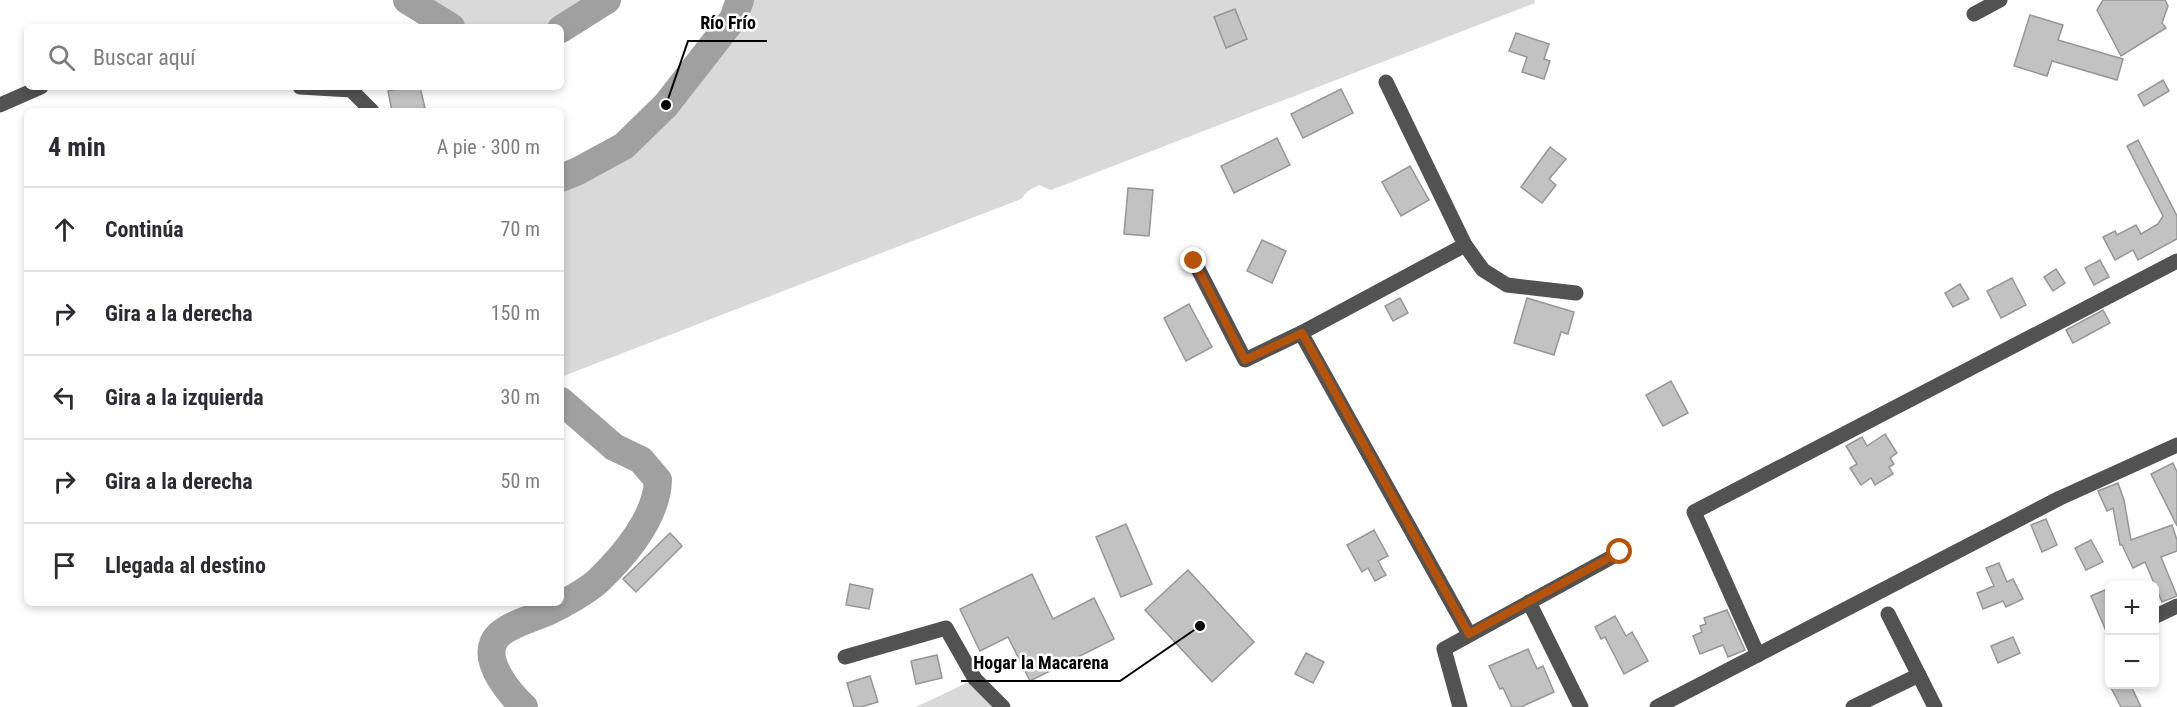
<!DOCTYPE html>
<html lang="es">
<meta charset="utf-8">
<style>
:root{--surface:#fff;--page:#f7f7f7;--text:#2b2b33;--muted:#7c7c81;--line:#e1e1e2}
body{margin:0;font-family:"Roboto Condensed",sans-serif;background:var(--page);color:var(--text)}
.controls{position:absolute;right:18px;bottom:18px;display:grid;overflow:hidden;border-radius:9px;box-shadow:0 3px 9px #0003}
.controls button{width:54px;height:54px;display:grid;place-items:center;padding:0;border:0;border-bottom:2px solid var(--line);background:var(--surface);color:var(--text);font:30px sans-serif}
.stop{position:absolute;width:18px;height:18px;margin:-14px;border:4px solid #b45309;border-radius:50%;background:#fff}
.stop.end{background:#b45309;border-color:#fff;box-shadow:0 2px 6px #0008}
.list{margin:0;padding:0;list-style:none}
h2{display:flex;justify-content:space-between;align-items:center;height:78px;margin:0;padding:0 24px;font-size:26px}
h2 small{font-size:20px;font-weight:400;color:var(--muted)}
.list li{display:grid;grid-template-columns:39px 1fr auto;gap:18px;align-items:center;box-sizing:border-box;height:84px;padding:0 24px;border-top:2px solid var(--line)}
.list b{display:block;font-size:22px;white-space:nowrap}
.list em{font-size:20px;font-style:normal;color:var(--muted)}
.icon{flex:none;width:33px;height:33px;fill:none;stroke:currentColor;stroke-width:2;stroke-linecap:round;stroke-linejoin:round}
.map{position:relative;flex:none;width:2177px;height:707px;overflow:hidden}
.search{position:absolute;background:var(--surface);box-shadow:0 3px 9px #0003;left:24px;top:24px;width:540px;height:66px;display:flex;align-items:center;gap:15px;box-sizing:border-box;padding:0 21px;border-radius:9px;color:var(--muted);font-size:22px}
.panel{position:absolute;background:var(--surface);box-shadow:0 3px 9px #0003;left:24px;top:108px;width:540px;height:498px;border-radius:9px}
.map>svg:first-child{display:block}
</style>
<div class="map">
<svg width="2177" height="707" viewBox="0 0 2177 707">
<rect width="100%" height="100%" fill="#fff"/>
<!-- green -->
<g fill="#d9d9d9">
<path d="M407 0H607L561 29V27H451Z"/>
<path d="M740 0H1534L1535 3 1051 190 1039 185 1028 191 1021 199 561 377V178L578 171 624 146 666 105 733 19Z"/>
<path d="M975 679 1003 707H916Z"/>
</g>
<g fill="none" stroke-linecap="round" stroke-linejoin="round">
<!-- river -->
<g stroke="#a0a0a0" stroke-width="28">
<path d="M407 0 451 27"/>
<path d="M561 29 607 0"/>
<path d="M561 178 578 171 624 146 666 105 733 19 740 0"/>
<path d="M524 707C510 694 485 664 493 644 498 627 532 619 547 612 562 605 587 591 598 581 624 556 657 517 658 480L641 460 614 447 561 401"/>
</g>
</g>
<!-- building -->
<g fill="#c2c2c2" stroke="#969696" stroke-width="1.5">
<path d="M2103 0H2165L2168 6 2162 23 2166 28 2121 56 2097 10Z"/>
<path d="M1235 9 1247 39 1226 48 1214 17Z"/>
<path d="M2030 15 2063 25 2058 40 2123 59 2117 80 2052 61 2047 76 2014 66Z"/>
<path d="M1516 33 1549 44 1544 59 1550 61 1544 79 1522 72 1527 57 1509 51Z"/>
<path d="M2163 80 2169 91 2144 106 2138 95Z"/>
<path d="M408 87H420L425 108 408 111H392L388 91Z"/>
<path d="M1341 89 1353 113 1303 138 1291 114Z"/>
<path d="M1277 138 1290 165 1234 193 1221 166Z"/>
<path d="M2138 140 2177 216V239L2138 260 2133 250 2115 260 2103 237 2115 231 2117 235 2136 225 2141 234 2158 224 2163 216 2127 146Z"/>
<path d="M1550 147 1566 159 1549 179 1556 185 1542 203 1521 187Z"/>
<path d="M1410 166 1429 200 1401 216 1382 182Z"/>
<path d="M1128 188 1153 190 1149 236 1124 234Z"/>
<path d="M1262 240 1286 251 1272 283 1247 271Z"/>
<path d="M2100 260 2109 277 2094 285 2085 268Z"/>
<path d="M2056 269 2065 283 2053 291 2044 277Z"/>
<path d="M2012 278 2026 305 2001 318 1987 291Z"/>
<path d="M1960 284 1969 299 1953 307 1945 293Z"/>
<path d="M1400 298 1408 313 1393 321 1385 306Z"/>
<path d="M1527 298 1574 312 1568 334 1561 332 1554 355 1514 343Z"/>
<path d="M1189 304 1212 347 1186 361 1164 318Z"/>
<path d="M2103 310 2110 323 2073 343 2066 330Z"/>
<path d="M1671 381 1688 413 1663 426 1646 395Z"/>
<path d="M1885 434 1897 453 1890 458 1894 464 1889 467 1893 474 1875 485 1871 478 1861 485 1850 468 1857 464 1846 446 1862 437 1867 446Z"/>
<path d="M2173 463 2177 472V526L2151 474Z"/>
<path d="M2118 483 2124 500 2131 540 2172 525 2177 540V551L2161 557 2177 596 2162 602 2145 562 2133 568 2122 545H2120L2113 508 2107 511 2098 491Z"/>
<path d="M2046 519 2057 545 2042 552 2031 525Z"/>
<path d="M1126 524 1152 584 1121 597 1096 537Z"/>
<path d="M1374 530 1388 556 1378 561 1386 575 1375 581 1368 568 1362 572 1347 545Z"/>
<path d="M670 533 682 546 636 592 623 579Z"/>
<path d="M2091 540 2103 562 2086 570 2075 548Z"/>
<path d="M1999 563 2007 582 2013 579 2023 599 2006 607 2003 601 1983 609 1977 593 1994 586 1986 568Z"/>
<path d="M1188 570 1254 642 1212 682 1145 610Z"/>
<path d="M1032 574 1053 619 1094 598 1114 639 1030 681 1008 637 980 651 960 609Z"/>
<path d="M850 584 873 589 869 609 846 605Z"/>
<path d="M2105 590 2109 600V638L2091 596Z"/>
<path d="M1727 610 1745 650 1728 657 1723 645 1700 654 1693 636 1702 632 1700 626 1706 624 1704 618Z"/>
<path d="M1615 616 1626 636 1632 632 1648 661 1624 674 1605 637 1601 639 1595 627Z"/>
<path d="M2013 637 2020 653 1998 663 1991 646Z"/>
<path d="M1528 649 1537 669 1543 666 1554 692 1521 707H1512L1503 688 1500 689 1489 666Z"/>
<path d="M1306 653 1324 662 1313 683 1295 674Z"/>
<path d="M937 655 942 678 916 684 911 661Z"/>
<path d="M870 676 878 702 861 707H854L847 683Z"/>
<path d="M2109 684H2130L2141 707H2121Z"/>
</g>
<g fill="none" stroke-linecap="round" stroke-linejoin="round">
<!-- minor -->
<g stroke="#525252" stroke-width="15">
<path d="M1974 14 2000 0"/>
<path d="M1386 82 1465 245 1483 270 1507 285 1576 293"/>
<path d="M300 87 351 90 372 111"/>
<path d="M0 105 41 87"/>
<path d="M1194 261 1245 360 1301 333 1465 245"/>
<path d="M1301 333 1469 634"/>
<path d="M1529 602 1581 707"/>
<path d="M1888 614 1935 707"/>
<path d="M2154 617 2177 606"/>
<path d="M1758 655 1694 512 2177 261"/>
<path d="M845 657 946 628 975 679 1003 707"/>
<path d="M1460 707 1444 649 1621 552"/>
<path d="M1657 707 2060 498 2177 445"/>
<path d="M1853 707 1919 675"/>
</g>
</g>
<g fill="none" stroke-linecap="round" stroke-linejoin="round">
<!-- route -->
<path stroke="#b45309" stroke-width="8" d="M1194 261 1245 360 1302 333 1469 634 1620 552"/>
</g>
<!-- callouts -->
<path fill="none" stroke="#000" stroke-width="2" d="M666 105L688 41H767M1200 626L1120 681H961"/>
<g fill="#000" stroke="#fff" stroke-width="2">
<circle cx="666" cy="105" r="6"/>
<circle cx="1200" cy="626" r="6"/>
</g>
<g font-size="18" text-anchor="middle" font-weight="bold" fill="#000" stroke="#fff" stroke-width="5" stroke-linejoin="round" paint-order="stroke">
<text x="728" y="29">Río Frío</text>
<text x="1041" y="669">Hogar la Macarena</text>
</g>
</svg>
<div class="controls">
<button>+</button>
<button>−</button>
</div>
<div class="stop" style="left:1620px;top:552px"></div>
<div class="stop end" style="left:1194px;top:261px"></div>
<div class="search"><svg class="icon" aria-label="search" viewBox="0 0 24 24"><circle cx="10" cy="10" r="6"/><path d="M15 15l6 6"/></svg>Buscar aquí</div>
<section class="panel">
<h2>4 min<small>A pie · 300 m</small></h2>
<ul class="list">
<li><svg class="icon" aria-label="ahead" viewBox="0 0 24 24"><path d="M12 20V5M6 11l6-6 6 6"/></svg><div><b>Continúa</b></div><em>70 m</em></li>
<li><svg class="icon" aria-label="right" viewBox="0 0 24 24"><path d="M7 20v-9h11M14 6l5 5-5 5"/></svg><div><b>Gira a la derecha</b></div><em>150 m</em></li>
<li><svg class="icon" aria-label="left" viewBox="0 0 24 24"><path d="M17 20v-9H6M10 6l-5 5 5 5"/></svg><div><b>Gira a la izquierda</b></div><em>30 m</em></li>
<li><svg class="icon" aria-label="right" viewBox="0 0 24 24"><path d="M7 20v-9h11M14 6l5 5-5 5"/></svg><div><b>Gira a la derecha</b></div><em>50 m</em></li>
<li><svg class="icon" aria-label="arrive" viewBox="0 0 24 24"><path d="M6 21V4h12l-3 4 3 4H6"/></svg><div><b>Llegada al destino</b></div></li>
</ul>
</section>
</div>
